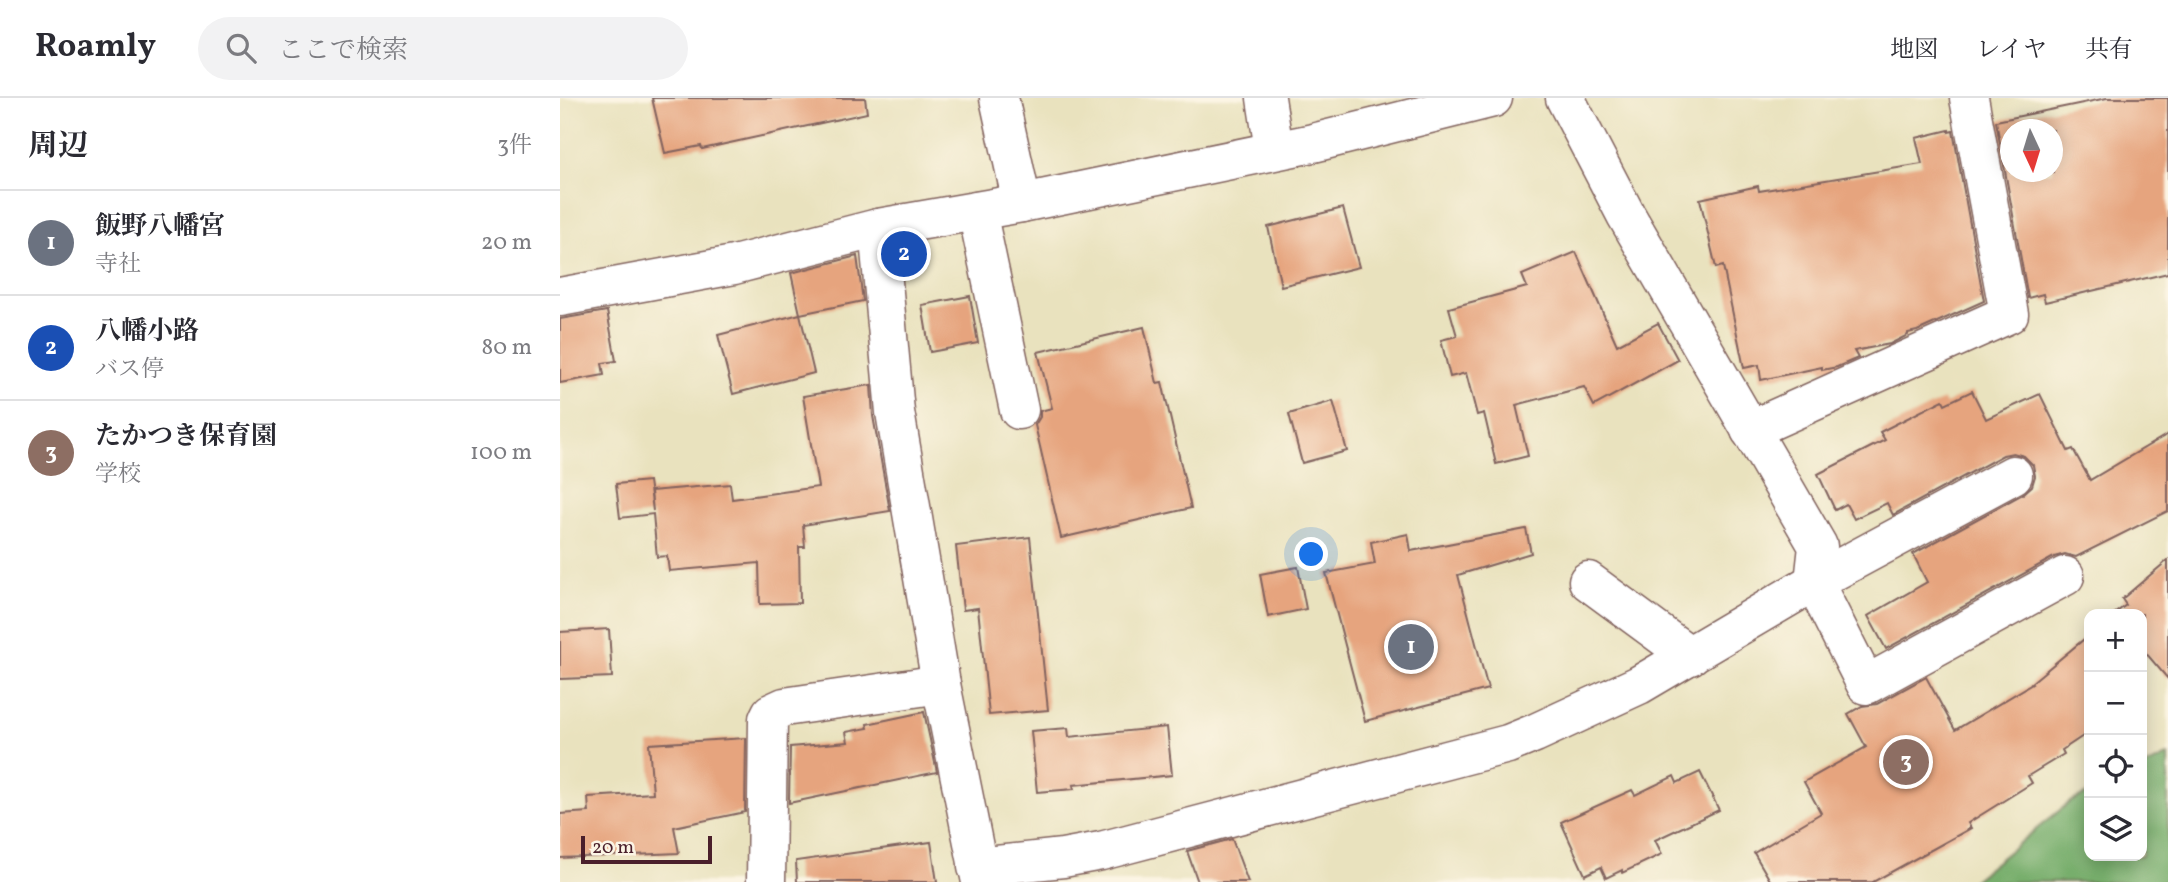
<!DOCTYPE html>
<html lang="ja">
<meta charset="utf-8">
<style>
:root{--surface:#fff;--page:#f2f2f3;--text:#2b2b33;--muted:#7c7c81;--line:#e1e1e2;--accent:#d1495b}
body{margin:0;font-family:Vollkorn,"Noto Serif JP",serif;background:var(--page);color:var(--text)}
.controls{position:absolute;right:21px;bottom:21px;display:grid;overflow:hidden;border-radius:14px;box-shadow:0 4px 18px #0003}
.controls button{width:63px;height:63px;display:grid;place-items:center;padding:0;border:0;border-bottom:2px solid var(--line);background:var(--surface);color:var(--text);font:35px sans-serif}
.compass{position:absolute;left:1440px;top:21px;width:63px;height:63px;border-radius:50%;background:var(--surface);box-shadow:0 4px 18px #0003;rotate:176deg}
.scale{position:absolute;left:21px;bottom:18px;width:131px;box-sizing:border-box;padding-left:7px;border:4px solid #4a1f2b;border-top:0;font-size:19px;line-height:24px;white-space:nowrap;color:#4a1f2b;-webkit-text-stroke:5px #fcf5e5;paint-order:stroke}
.you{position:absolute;left:752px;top:457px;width:24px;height:24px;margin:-18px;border:5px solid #fff;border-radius:50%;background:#1a73e8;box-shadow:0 0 0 10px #1a73e833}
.badge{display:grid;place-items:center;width:46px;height:46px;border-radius:50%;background:var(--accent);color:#fff;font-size:23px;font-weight:700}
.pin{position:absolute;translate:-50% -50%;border:4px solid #fff;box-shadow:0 2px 7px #0006}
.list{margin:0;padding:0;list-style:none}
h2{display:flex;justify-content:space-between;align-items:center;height:91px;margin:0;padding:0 28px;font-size:30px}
h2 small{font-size:23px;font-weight:400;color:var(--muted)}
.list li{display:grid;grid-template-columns:46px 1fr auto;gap:21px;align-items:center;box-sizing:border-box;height:105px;padding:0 28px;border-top:2px solid var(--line)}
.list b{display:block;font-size:26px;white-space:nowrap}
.list p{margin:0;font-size:23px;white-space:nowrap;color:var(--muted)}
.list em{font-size:23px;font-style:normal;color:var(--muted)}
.icon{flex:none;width:38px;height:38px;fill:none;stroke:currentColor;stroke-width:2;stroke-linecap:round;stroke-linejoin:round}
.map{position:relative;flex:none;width:1608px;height:784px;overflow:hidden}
header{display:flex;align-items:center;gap:42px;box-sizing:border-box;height:98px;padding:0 35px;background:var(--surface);border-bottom:2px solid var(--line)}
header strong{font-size:33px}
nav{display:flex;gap:38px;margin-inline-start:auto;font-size:24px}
.search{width:490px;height:63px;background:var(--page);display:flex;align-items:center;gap:18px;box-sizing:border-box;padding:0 24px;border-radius:38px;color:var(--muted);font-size:26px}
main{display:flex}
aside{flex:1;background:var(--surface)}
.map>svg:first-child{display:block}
</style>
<header>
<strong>Roamly</strong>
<div class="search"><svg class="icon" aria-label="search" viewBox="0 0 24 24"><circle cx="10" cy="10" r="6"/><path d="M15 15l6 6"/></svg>ここで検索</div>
<nav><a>地図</a><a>レイヤ</a><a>共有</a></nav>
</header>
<main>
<aside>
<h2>周辺<small>3件</small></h2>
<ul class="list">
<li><span class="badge" style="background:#6b7280">1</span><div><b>飯野八幡宮</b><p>寺社</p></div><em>20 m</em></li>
<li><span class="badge" style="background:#1a4fb4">2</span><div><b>八幡小路</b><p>バス停</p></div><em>80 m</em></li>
<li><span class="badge" style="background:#8d6e63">3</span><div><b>たかつき保育園</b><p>学校</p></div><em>100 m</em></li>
</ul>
</aside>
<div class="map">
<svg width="1608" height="784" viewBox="0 0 1608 784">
<rect width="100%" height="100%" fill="#fcf5e5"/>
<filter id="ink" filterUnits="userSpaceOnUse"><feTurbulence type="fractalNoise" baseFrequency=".0143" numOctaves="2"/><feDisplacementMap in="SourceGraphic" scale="14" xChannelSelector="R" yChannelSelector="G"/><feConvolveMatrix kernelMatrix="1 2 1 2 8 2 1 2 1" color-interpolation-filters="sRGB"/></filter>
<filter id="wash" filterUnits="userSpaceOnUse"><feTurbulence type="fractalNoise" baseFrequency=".00686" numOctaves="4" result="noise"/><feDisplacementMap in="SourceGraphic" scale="28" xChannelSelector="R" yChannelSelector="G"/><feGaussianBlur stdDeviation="1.57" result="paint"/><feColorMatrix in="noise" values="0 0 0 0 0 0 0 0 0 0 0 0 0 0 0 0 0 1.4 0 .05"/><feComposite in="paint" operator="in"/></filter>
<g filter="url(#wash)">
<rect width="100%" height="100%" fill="#e9e2be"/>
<!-- forest -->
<path fill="#77ae6c" stroke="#60664c" stroke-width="2" d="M1608 657V784H1411L1510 704 1529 695V758H1582V670Z"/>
<g id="blocks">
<!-- building -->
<g fill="#e6a47e" fill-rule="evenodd">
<path d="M92 0H305L307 15 142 51 141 48 105 55Z"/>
<path d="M1547 0H1608V175L1485 204 1483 196 1468 200 1436 23ZM1451 32H1493V74H1451Z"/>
<path d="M1389 32V34L1393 33 1424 203 1357 233 1348 235V237L1330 246 1294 253 1298 260 1277 269 1262 272V269L1201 282 1199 267 1184 270 1163 168 1156 170 1140 101 1198 88 1199 93 1362 66 1356 40Z"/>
<path d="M783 110 799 169 721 188 708 129Z"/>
<path d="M1016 154 1057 247 1098 225 1118 262 1034 308 1024 289 956 307 968 358 936 366 924 315 917 317 906 275 890 279 881 242 897 238 889 210 967 189 962 177Z"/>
<path d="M297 158 303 203 240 216 254 275 173 296 158 237 240 216 231 175Z"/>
<path d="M410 198 418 245 370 254 362 207Z"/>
<path d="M47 213 56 263 42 265 44 277 0 285V221Z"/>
<path d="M584 229 597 285 602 284 631 410 501 440 475 327 480 319V313L492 310 478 254Z"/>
<path d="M311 287 313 318 330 413 243 427 245 449H239L240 505 200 506 199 465 109 473 107 458 97 459 93 416 60 420 56 386 89 383 93 413 91 393 170 386 172 401 258 389 243 298Z"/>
<path d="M1412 293 1426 321 1480 296 1508 353 1513 351 1530 382 1608 336V413L1516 459 1505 456 1494 459 1326 551 1308 518 1367 484 1353 456 1463 396 1472 388 1475 378 1473 367 1464 358 1453 355 1443 357 1333 417 1327 405 1294 421 1286 406 1275 412 1258 376 1325 342 1320 334 1383 302 1385 306Z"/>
<path d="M773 303 787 353 742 365 729 316Z"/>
<path d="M966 431 971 455 898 477 928 591 805 623 766 475 815 466 811 444 848 436 851 453Z"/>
<path d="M470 439 488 612 429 617 418 510 403 512 396 448Z"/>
<path d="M1608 462V581L1586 555 1582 558V516H1554L1566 507 1562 501Z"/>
<path d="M738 469 746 511 708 519 700 476Z"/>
<path d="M49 531 52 579 0 581V534Z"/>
<path d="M1529 537V634L1502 652 1504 656 1468 678 1472 685 1408 725 1411 730 1313 784H1211L1194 755 1261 715 1244 684 1306 649 1288 616 1302 608 1317 606 1366 579 1395 632 1472 586 1471 585Z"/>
<path d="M364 614 377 674 229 705 230 649 288 644 286 634 308 630 307 626Z"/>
<path d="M607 629 612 677 513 687 514 691 477 694 471 633 508 630 509 639Z"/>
<path d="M186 640 185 714 114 729 119 755 0 760V716L29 714 28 699 93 695 89 646Z"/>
<path d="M1140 674 1159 712 1095 742 1102 756 1062 775V772L1046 780 1041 769 1025 777 1001 724 1072 692 1075 697 1114 678 1117 685Z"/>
<path d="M672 741 688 784H638L627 753Z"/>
<path d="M371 744 377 784H237L236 763Z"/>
</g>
</g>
</g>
<g filter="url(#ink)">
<use href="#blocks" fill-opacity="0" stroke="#82635e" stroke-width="2"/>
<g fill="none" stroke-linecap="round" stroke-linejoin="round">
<!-- minor casing -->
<g stroke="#82635e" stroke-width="41">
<g id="minor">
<path d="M439 0 462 105"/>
<path d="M706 0 714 52"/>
<path d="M1005 0 1066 117 1258 448 1254 484 1306 587 1505 478"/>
<path d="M417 113 459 312"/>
<path d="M318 130 335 314 381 586 421 784"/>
<path d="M0 199 174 167 318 130 462 105 753 45 933 0"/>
<path d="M1190 332 1449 216 1409 0"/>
<path d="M1028 483 1130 558"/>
<path d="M417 769 503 760 541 753 948 646 975 635 1079 587 1254 484 1453 377"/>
<path d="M206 784 208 621 211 615 224 609 381 586"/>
</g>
</g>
<!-- minor -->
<use href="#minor" stroke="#fff" stroke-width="38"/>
</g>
</g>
</svg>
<div class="controls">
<button>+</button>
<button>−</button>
<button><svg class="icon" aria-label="locate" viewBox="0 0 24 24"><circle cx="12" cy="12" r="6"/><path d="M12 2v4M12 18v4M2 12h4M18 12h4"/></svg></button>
<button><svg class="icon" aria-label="layers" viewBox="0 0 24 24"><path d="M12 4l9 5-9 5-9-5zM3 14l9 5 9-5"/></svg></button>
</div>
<svg class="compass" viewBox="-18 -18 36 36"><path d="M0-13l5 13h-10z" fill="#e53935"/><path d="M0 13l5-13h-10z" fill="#7c7c81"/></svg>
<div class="scale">20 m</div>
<div class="you"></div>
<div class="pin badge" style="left:851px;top:549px;background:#6b7280">1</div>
<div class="pin badge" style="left:344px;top:156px;background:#1a4fb4">2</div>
<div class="pin badge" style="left:1346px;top:664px;background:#8d6e63">3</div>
</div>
</main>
